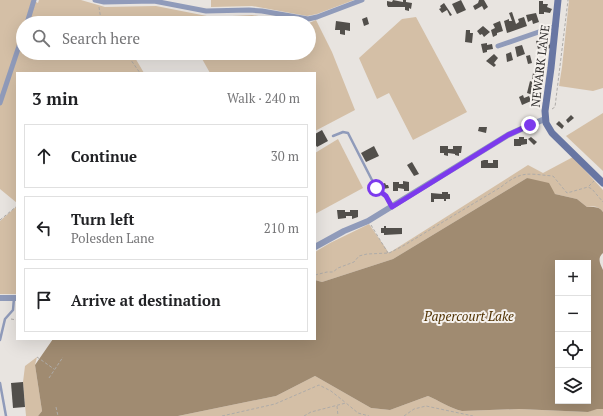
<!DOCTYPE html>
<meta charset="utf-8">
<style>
:root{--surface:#fff;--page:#f2f2f2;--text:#202124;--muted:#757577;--line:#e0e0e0}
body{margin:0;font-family:"PT Serif",serif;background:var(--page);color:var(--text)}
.controls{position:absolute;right:12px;bottom:12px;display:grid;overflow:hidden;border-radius:0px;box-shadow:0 4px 16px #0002}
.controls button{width:36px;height:36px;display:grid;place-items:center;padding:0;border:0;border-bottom:1px solid var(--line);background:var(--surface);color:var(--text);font:20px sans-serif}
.stop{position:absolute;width:12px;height:12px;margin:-9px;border:3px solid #7c3aed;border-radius:50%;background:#fff}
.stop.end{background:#7c3aed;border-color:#fff;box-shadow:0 1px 4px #0008}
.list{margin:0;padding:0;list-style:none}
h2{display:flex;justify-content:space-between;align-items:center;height:52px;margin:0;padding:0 16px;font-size:17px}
h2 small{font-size:13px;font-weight:400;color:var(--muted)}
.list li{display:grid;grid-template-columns:26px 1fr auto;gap:12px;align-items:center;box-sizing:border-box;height:64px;margin:0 8px 8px;padding:0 8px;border:1px solid var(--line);border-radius:0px}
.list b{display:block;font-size:15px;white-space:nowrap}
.list p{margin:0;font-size:13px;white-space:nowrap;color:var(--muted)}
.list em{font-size:13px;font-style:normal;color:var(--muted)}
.icon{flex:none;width:22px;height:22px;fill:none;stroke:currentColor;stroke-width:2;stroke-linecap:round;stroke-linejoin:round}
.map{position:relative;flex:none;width:603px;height:416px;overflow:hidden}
.search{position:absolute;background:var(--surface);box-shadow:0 4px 16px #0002;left:16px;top:16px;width:300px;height:44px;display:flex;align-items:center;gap:10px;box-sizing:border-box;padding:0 14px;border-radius:22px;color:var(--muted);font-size:15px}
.panel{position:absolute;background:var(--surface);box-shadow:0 4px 16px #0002;left:16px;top:72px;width:300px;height:268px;border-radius:0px}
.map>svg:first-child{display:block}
</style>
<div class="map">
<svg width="603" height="416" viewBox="0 0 603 416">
<rect width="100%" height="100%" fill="#e8e4e0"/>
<!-- green -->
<g fill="#d4bfa6">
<path d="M0 0H32L38 3 39 0H81L105 7 156 6 212 17 252 15 303 23H23V53H309V23L316 20 332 52 355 110 315 131V73H210L201 57 134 56 144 73H17V203L0 189Z"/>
<path d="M211 0H354L317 14 307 16 252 6 211 7Z"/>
<path d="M569 0H603V88L593 91 559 86 562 67Z"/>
<path d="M416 17 467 112 413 140 389 93 377 99 359 58 402 19Z"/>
<path d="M603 113V171L566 136Z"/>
<path d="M338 139 363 188 315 214V153Z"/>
<path d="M573 157 603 190V212C599 206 594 206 587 207L577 199 555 194 527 178 393 259 322 282 315 280V252L330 243 369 224 389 253 528 165 543 173Z"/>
<path d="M17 206V294H0V221Z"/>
<path d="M37 357 35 365 42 411 38 416H26L23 382 25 366Z"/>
<path d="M315 376 371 408 390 410 428 396C440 401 449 408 462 411L519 409 588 412 597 408 603 409V416H178L276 396Z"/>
</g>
<!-- water -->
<path fill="#a08b71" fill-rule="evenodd" d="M527 178 549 183 555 194 577 199 587 207C594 207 599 206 603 212V253C597 258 600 264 603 270V409H597L588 412 519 409 462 411C449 408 440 401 428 396L390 410 371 408 315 376 276 396 178 416H38L42 411 35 365 53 339H315V280L322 282 393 259ZM558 263H588V401H558Z"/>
<!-- building -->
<g fill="#524f4b">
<path d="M393 0 403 2V0H406V2L412 3 411 9 409 8V11L405 10V7H388L387 5V1L392 2Z"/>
<path d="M461 0 466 10 457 14 452 4Z"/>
<path d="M479 0H484L488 7 484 10 482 6 475 10 473 6 478 3Z"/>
<path d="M539 1H543V4H548L547 7 552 9 550 13 544 12V14H539Z"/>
<path d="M444 3 452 15 450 16 447 10 442 13 439 9 441 8 440 6Z"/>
<path d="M512 12 516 24 519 22 518 19 524 17 527 26 507 33 504 21 509 19V21H512L509 13Z"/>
<path d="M536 13 539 22 533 24 532 20 528 22 526 15Z"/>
<path d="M367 17 369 24 364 26 362 19Z"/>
<path d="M336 21 350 23V31L345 30V35L340 34V30H335Z"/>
<path d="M500 21 503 31 497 33V35L493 37 491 30 495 28 493 24Z"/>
<path d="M483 26 490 32 484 37 482 34 480 35 477 31Z"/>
<path d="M466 30H470V33H473L472 43 465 42Z"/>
<path d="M543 39 545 45 549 43 551 48 547 49 546 46 538 49 536 41Z"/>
<path d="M487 43V45L492 44 493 49 487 50V52L483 53 481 44Z"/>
<path d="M522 45 525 54 517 57 515 47Z"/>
<path d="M511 52 513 60 507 62 506 54Z"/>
<path d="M494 54 498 58 494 63 496 65 494 67 486 61Z"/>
<path d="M530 55 532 63 528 64 526 56Z"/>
<path d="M533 73 540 75 538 81 532 79Z"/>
<path d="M530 81 535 83 533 95 527 93Z"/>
<path d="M523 95 524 98 529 96 531 101 522 105 519 97Z"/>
<path d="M571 115 574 118 568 123 566 120Z"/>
<path d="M559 121 564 126 562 129 556 124Z"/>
<path d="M479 127H487L486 133 478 131Z"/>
<path d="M322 130 328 141 317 147 315 144V134Z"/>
<path d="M519 137H524V139H527V144L521 145V146H514V139H519Z"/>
<path d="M531 137 537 142 534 145 528 139Z"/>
<path d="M374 146 379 156 366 162 361 153Z"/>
<path d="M440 146H448V149H453V146H462L461 153H459V156L455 155V154L448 153V156L444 155V153H440Z"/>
<path d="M484 160H488V163H493V160H498V168H481V161Z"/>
<path d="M412 162 419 174 414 176 407 165Z"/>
<path d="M403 181 409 182V191H404V189L398 188V191H393V182H399V184H403Z"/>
<path d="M385 183 386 185H388L389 188 383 189 382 184Z"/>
<path d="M442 192H448V194H450V199H446V201H444V199H434V202H431V193L442 194Z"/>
<path d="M337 210H345V212H350V210H358V217L352 219V216H346V218L338 219Z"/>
<path d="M384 226H386V228H402V234L384 235V233H381V228H384Z"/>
<path d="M23 382 25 407 13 408 11 383Z"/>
</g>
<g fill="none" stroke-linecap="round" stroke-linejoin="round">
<!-- path -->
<g stroke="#aeaba8" stroke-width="1" stroke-dasharray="3 2" stroke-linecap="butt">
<path d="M99 7 101 20 104 23"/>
<path d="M126 53 140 73"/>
<path d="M552 109 555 107 568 0"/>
<path d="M589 186 594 181"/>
<path d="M0 220 17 206"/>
<path d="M371 225 388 253"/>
<path d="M315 275 327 272H333L338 268 354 262 359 256 367 254 389 253 403 246 501 187C522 170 528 174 553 176L567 193 588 187 592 189 603 202"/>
<path d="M11 319 17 320"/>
<path d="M37 357 54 369"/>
<path d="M49 378 63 357"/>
<path d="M337 406 338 416"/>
<path d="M56 407 58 416"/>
<path d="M222 416 275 404 319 385 331 391 346 403"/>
<path d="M304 416 311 412 346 403 358 413 369 416"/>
<path d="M404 416 414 409 426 406 473 416"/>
</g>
<!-- service -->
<g stroke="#909bba" stroke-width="2.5">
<path d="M333 136 343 132 348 133 376 188 386 197 392 206"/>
<path d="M0 340 5 319 13 310 14 298"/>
<path d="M0 383 6 416"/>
</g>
<!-- minor -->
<g stroke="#909bba" stroke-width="5">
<path d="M95 0 104 2 154 1 206 11 249 10 262 11 308 19 317 17 362 0"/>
<path d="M27 23 34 0"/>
<path d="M498 46 556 26"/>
<path d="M0 103 23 34"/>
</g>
<!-- tertiary -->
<g stroke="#909bba" stroke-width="6">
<path d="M315 247 344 231 368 221 508 135 530 125 545 119"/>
<path d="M0 298H17"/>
</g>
<!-- secondary -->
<path stroke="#6876a3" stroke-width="7" d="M558 0 551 68 545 111 546 123 552 133 603 183"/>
</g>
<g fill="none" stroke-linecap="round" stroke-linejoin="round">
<!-- route -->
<path stroke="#7c3aed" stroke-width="5" d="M376 188 386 196 392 207 508 135 530 125"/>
</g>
<g text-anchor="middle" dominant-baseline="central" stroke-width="4" stroke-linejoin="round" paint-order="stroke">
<!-- street labels -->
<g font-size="12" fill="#2a2827" stroke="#f5f1ed">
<text transform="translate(540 66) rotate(-83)">NEWARK LANE</text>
</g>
<!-- water labels -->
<g font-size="13" font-style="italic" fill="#503100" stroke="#f5f1ed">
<text x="469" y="316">Papercourt Lake</text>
</g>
</g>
</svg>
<div class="controls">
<button>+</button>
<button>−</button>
<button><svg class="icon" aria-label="locate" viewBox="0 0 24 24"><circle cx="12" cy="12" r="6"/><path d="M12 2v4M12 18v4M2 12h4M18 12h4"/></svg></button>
<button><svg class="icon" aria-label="layers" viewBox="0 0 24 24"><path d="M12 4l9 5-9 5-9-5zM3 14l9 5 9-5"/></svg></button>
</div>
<div class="stop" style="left:376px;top:188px"></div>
<div class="stop end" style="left:530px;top:125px"></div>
<div class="search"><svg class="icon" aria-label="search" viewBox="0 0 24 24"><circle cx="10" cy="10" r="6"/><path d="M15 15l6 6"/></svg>Search here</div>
<section class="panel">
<h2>3 min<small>Walk · 240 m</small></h2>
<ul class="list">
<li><svg class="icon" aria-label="ahead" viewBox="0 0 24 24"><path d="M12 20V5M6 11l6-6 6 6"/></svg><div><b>Continue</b></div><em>30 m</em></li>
<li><svg class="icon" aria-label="left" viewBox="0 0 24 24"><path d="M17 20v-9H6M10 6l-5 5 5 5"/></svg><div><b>Turn left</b><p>Polesden Lane</p></div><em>210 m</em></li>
<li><svg class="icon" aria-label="arrive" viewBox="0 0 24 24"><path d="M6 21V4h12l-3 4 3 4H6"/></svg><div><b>Arrive at destination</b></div></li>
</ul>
</section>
</div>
